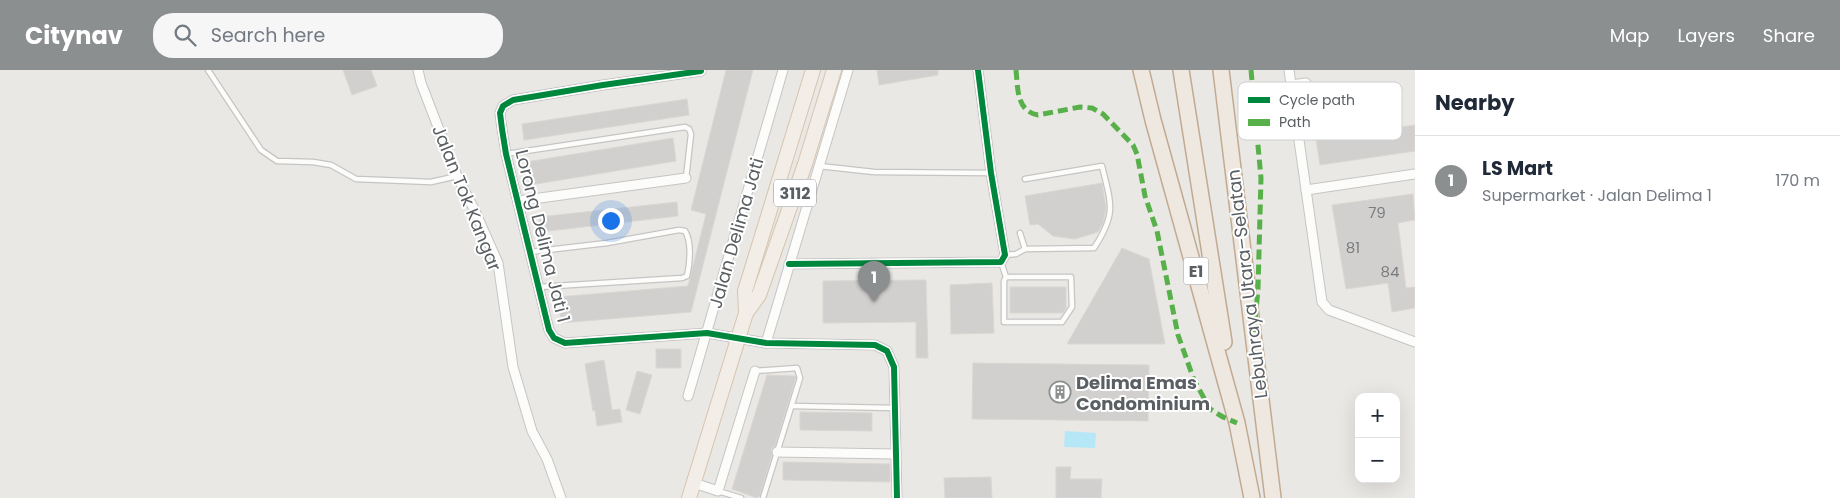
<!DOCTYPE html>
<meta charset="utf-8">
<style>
:root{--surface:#fff;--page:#f6f6f7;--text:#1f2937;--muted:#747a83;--line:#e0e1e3;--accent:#8c8f90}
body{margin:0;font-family:Poppins,sans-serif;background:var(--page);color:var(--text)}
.controls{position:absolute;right:15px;bottom:15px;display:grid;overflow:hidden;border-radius:10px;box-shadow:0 5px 20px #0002}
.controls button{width:45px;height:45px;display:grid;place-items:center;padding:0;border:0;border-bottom:1px solid var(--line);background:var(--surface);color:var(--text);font:25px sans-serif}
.you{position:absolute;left:610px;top:150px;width:18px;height:18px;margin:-12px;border:4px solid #fff;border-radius:50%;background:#1a73e8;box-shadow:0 0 0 8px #1a73e833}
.badge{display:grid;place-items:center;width:32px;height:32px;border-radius:50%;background:var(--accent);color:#fff;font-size:16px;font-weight:700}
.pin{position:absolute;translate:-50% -41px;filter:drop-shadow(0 1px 2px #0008)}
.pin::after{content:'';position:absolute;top:26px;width:18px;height:15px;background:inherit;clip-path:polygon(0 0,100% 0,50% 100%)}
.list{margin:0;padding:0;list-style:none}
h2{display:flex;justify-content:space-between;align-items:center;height:65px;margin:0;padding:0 20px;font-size:21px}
h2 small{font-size:16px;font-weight:400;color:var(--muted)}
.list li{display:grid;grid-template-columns:32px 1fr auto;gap:15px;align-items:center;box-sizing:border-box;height:90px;padding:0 20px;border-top:1px solid var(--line)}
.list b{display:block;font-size:19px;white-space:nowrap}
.list p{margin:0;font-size:16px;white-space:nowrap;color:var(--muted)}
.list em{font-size:16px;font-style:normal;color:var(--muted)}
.icon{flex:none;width:28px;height:28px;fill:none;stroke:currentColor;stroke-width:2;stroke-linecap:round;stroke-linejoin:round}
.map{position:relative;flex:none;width:1415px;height:428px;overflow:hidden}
header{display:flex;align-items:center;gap:30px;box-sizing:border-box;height:70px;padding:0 25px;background:var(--accent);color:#fff}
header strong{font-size:24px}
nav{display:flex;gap:28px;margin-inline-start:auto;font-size:18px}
.search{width:350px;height:45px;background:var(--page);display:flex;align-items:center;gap:12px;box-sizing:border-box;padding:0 18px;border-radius:20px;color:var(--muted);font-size:19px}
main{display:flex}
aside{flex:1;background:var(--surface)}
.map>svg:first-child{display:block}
</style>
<header>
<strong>Citynav</strong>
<div class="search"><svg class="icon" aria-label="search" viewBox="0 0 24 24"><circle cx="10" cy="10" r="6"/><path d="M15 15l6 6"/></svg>Search here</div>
<nav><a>Map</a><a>Layers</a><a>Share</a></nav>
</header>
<main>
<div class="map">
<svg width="1415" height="428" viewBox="0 0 1415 428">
<rect width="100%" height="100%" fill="#eae8e4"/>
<!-- water -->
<path fill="#b6e7f7" d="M1065 361 1096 363 1095 378 1064 377Z"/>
<!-- building -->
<g fill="#d2d0ce" stroke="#dad7d3">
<path d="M343 0H371L377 16 352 25Z"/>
<path d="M726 0H753L691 242 561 253 558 227 688 216 706 144 691 140Z"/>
<path d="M877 0H938V5L879 15Z"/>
<path d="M687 29 689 45 524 70 522 54Z"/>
<path d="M1415 55V81L1320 95 1316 69Z"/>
<path d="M673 68 676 91 530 115 526 92Z"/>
<path d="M1102 113 1106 138 1103 153 1098 162 1075 169 1053 166 1038 154 1030 155 1025 126Z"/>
<path d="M1413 124 1415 150 1398 153 1406 218 1415 217V238L1392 242 1388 213 1346 219 1332 135Z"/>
<path d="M677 132 678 146 540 162 539 147Z"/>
<path d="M1122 178 1149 189 1165 274H1067Z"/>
<path d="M926 210 928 288H916V252L823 253V211Z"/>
<path d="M992 213 994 263 951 264 950 215Z"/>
<path d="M1010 217H1066V238L1063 243H1010Z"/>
<rect x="656" y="279" width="25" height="19"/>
<path d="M604 290 612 340 620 339 622 352 597 356 595 340 593 341 585 294Z"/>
<path d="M973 293 1149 295 1148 351 972 349Z"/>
<path d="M637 301 652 305 640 344 626 340Z"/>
<path d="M767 305 795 306 796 307 775 376 771 379 772 385 760 425 757 428 732 419Z"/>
<path d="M800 342 872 343V361L800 360Z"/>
<path d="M783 392 890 394V412L783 410Z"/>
<path d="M1056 397H1071L1070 409H1102L1101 428H1056Z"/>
<path d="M991 407 992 428H945L944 408Z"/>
</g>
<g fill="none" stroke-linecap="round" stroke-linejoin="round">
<!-- lane casing -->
<g stroke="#c6c5c5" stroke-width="7">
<g id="lane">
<path d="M208 0 261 80 277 91 313 92 331 95 356 109 431 112 457 106"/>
<path d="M506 84 685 57 689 59 691 64 686 108"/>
<path d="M819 96 874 102 991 103"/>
<path d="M1020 163 1025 179"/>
<path d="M530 182 607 173 679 160 685 161C692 172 690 194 687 206L682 208 539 217"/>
<path d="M1005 185 1016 184 1025 179 1094 178C1117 143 1111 134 1102 96L1025 109"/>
<path d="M1001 192 1006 207H1071L1072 237 1062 252H1004V211L1006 207"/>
<path d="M755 301 797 298 800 308 763 428"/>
<path d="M792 336 895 338"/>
<path d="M718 421 741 428"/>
</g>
</g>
<!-- street casing -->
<g stroke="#c6c5c5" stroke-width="11">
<g id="street">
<path d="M418 0 421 13 457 106 474 139 498 193 513 297 532 361 547 389 561 428"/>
<path d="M1289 0 1322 232 1329 240 1415 272"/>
<path d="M701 1 603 15 513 30 503 36 500 43 502 59 506 84 549 260 554 268 565 273 707 263 766 273 875 275 887 281 894 297 897 428"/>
<path d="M1291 15 1306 13"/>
<path d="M1306 120 1415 104"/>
<path d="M518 131 686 108"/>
<path d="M789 194 1001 192 1005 185 991 103 978 0"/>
<path d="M766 273 848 0"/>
<path d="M688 326 783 0"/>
<path d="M777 382 896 384"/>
<path d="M694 413 718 421 755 301"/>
</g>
</g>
<!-- primary casing -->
<g stroke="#d5c4af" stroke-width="16">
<g id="primary">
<path d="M746 243 745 221 813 0"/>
<path d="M689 428 746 243 759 225 805 94 834 0"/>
</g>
</g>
<!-- highway casing -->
<g stroke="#c2aa91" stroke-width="18">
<g id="highway">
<path d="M1141 0 1153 50 1237 353 1252 428"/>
<path d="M1181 0 1224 272"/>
<path d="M1221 0 1273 428"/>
</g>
</g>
<!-- lane -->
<use href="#lane" stroke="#fcfcfb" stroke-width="4.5"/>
<!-- street -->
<use href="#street" stroke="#fcfcfb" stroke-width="9"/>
<!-- primary -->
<use href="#primary" stroke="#f2eee7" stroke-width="14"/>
<!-- highway -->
<use href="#highway" stroke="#eee8e0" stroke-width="15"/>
<!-- quiet -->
<g stroke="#58b04a" stroke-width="5" stroke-dasharray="10 5" stroke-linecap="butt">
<path d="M1016 0C1018 18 1016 41 1038 45L1080 37 1092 38 1103 44 1133 75 1137 84 1145 126 1157 161 1178 265 1194 310 1210 339 1223 347 1237 353"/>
<path d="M1251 0 1261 108 1258 219 1254 262"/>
</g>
<!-- cycleway casing -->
<g stroke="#fff" stroke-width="9">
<g id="cycleway">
<path d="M701 1 603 15 513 30 503 36 500 43 502 59 506 84 549 260 554 268 565 273 707 263 766 273 875 275 887 281 894 297 897 428"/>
<path d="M789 194 1001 192 1005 185 991 103 978 0"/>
</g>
</g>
<!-- cycleway -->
<use href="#cycleway" stroke="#00873e" stroke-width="6"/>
</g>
<!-- icons -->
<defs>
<g id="building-ring" transform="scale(1.125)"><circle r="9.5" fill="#fff" stroke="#8c8f90" stroke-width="1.5"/><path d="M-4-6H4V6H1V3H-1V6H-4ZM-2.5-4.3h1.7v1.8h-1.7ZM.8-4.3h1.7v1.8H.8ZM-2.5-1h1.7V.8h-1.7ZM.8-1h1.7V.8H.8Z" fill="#8c8f90"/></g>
</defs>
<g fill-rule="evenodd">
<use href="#building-ring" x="1060" y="322"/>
</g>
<g text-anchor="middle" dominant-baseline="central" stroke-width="4" stroke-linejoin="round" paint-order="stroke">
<!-- number labels -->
<g font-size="15" fill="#787c7f">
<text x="1377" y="142">79</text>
<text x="1353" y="177">81</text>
<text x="1390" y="201">84</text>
</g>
<!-- shield labels -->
<g fill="#fff" stroke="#8b8f92" stroke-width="1">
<rect x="774" y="109.5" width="42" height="27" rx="4"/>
<rect x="1183.5" y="187.5" width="25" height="27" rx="4"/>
</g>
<g font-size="16" font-weight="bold" fill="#595f63">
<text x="795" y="123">3112</text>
<text x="1196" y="201">E1</text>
</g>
<!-- street labels -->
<g font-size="18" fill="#595f63" stroke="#fff">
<text transform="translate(467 128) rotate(68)">Jalan Tok Kangar</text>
<text transform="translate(736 163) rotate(-74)">Jalan Delima Jati</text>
<text transform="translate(543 166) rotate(76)">Lorong Delima Jati 1</text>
<text transform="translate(1247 214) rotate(-97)">Lebuhraya Utara–Selatan</text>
</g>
<!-- poi labels -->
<g font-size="18" font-weight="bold" fill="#595f63" stroke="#fff" text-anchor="start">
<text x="1076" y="312">Delima Emas<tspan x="1076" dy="21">Condominium</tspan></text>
</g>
</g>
<!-- legend -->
<rect x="1238" y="12" width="164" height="58" rx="8" fill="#fff" stroke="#cdcfd0" stroke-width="1"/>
<rect x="1248" y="27" width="22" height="6" fill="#00873e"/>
<rect x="1248" y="49" width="22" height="7" fill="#58b04a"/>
<g font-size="14" fill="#595f63">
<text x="1279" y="35">Cycle path</text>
<text x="1279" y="57">Path</text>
</g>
</svg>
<div class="controls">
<button>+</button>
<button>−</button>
</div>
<div class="you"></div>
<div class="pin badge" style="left:874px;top:232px">1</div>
</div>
<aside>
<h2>Nearby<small></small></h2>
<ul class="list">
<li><span class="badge">1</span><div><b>LS Mart</b><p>Supermarket · Jalan Delima 1</p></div><em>170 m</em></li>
</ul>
</aside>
</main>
